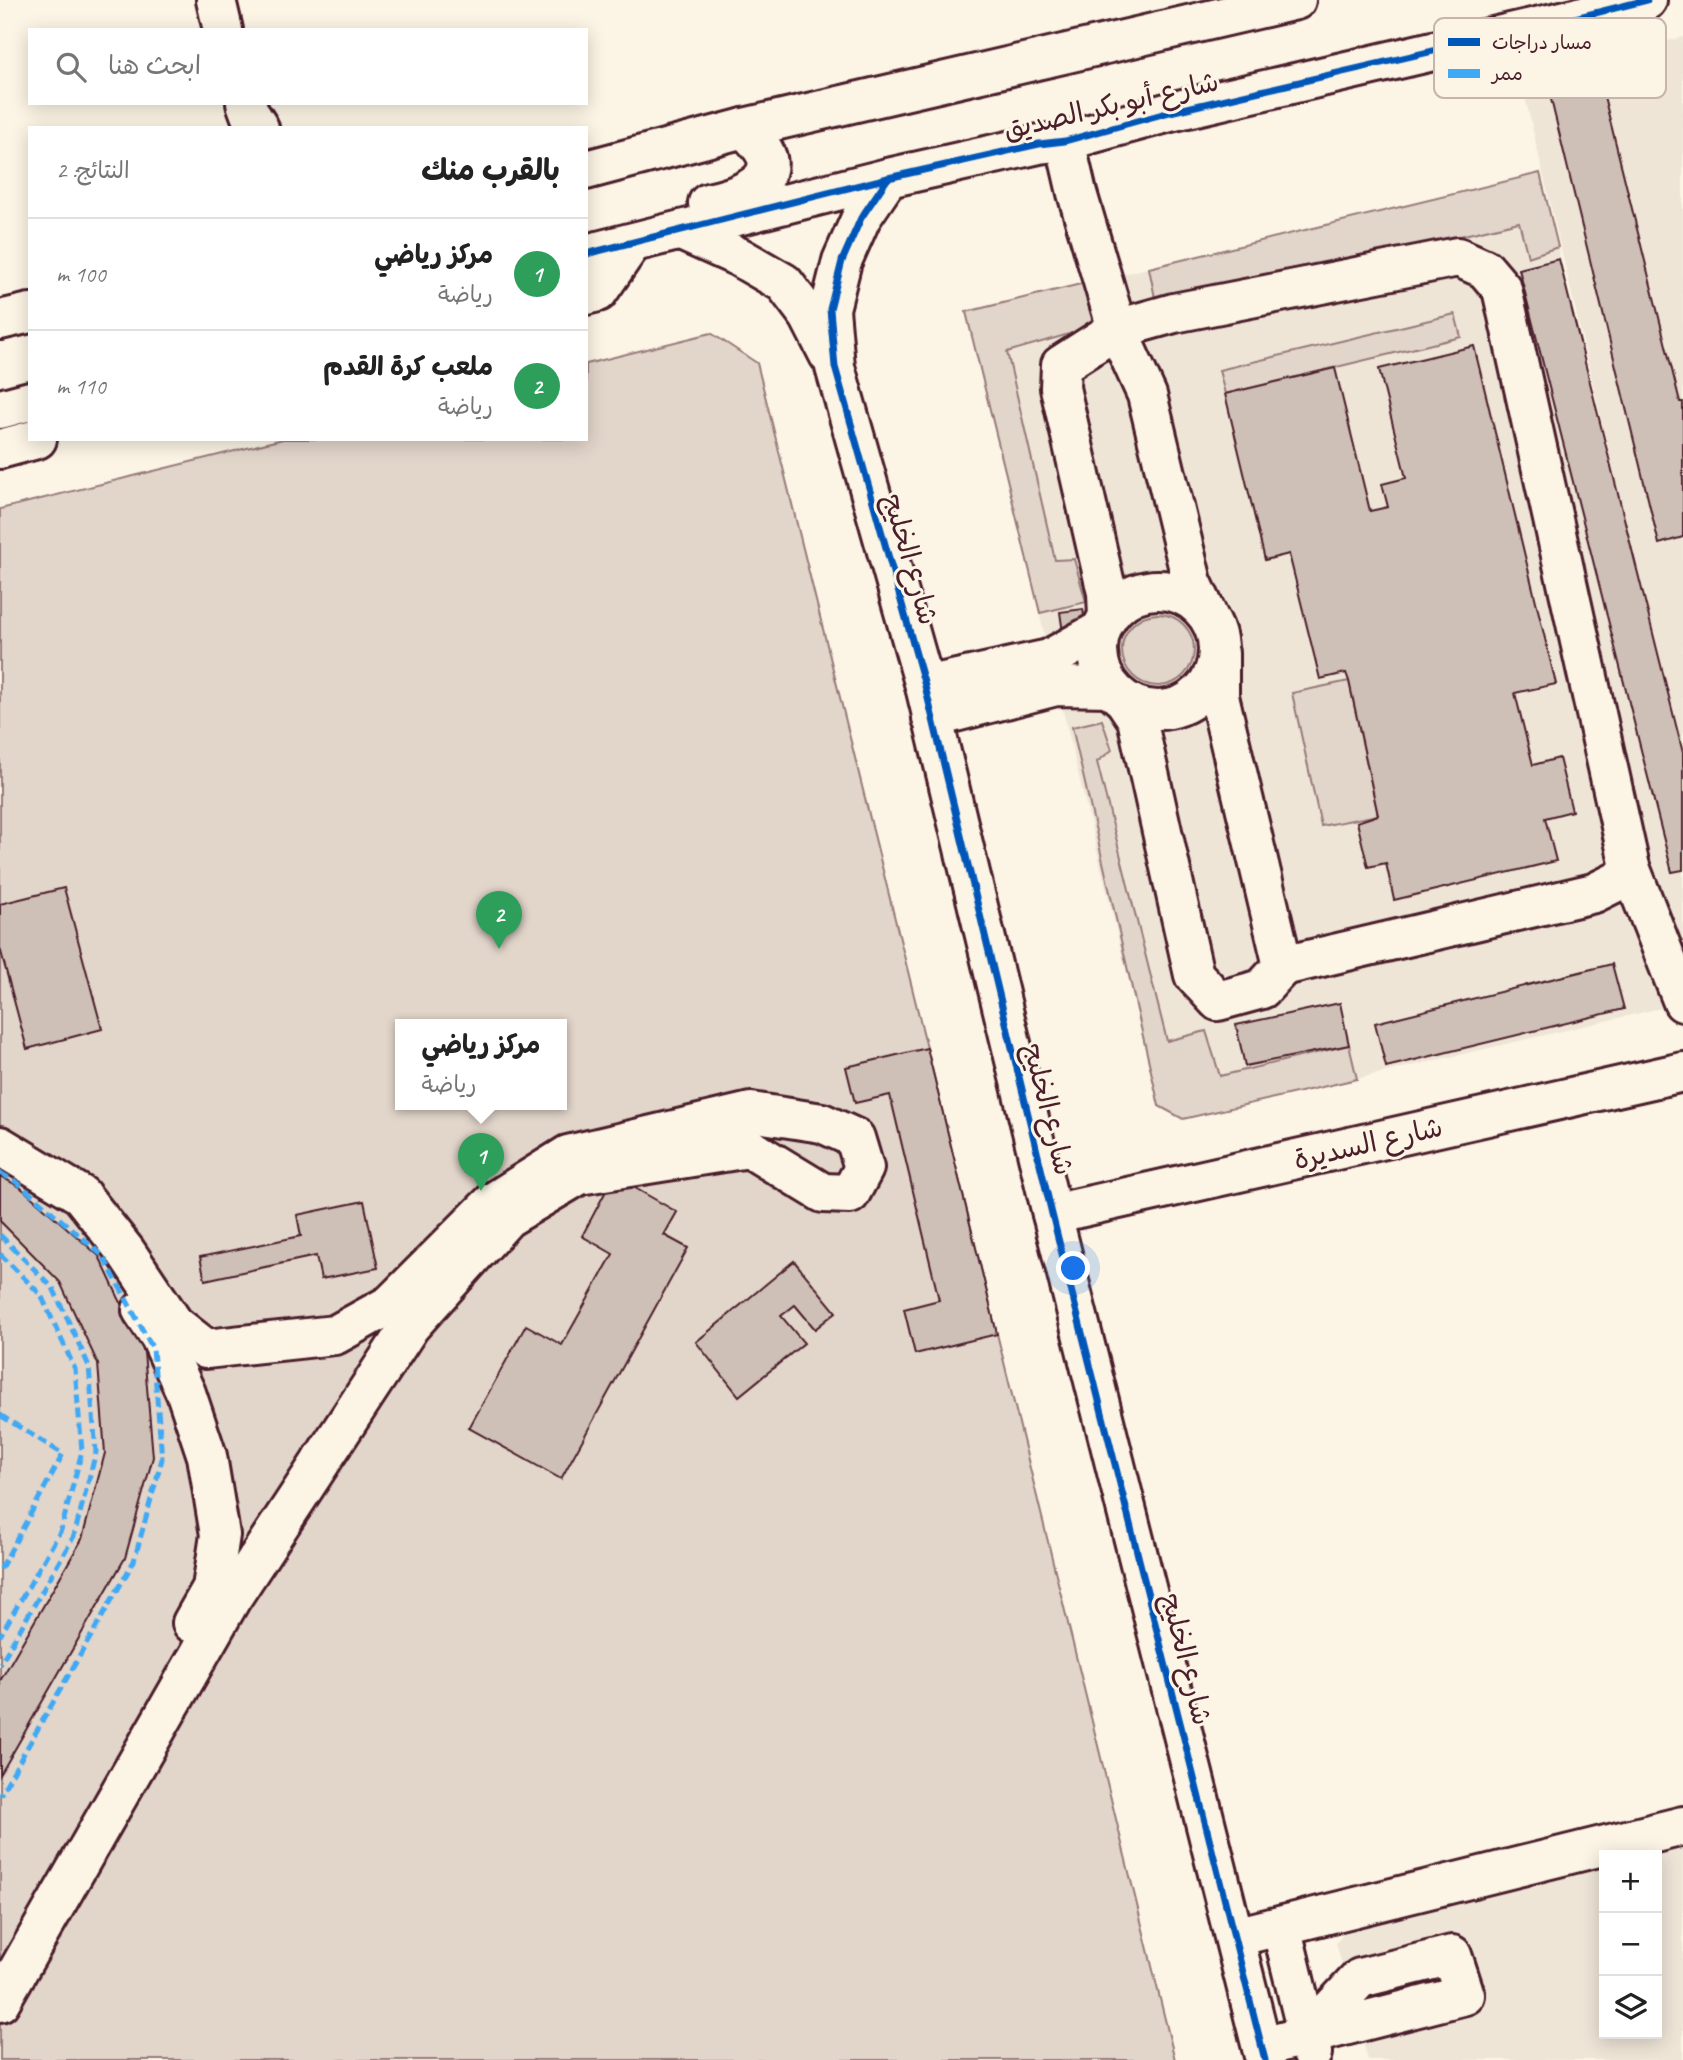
<!DOCTYPE html>
<html lang="ar">
<meta charset="utf-8">
<style>
:root{--surface:#fff;--page:#f2f2f2;--text:#222;--muted:#767676;--line:#e0e0e0;--accent:#1f6fb2}
body{margin:0;font-family:Caveat,"Playpen Sans Arabic",sans-serif;background:var(--page);color:var(--text);direction:rtl}
.controls{position:absolute;right:21px;bottom:21px;display:grid;overflow:hidden;border-radius:0px;box-shadow:0 4px 18px #0003}
.controls button{width:63px;height:63px;display:grid;place-items:center;padding:0;border:0;border-bottom:2px solid var(--line);background:var(--surface);color:var(--text);font:35px sans-serif}
.you{position:absolute;left:1074px;top:1269px;width:24px;height:24px;margin:-18px;border:5px solid #fff;border-radius:50%;background:#1a73e8;box-shadow:0 0 0 10px #1a73e833}
.badge{display:grid;place-items:center;width:46px;height:46px;border-radius:50%;background:var(--accent);color:#fff;font-size:23px;font-weight:700}
.pin{position:absolute;translate:-50% -58px;filter:drop-shadow(0 2px 4px #0008)}
.pin::after{content:'';position:absolute;top:37px;width:24px;height:21px;background:inherit;clip-path:polygon(0 0,100% 0,50% 100%)}
.popup{position:absolute;left:395px;top:1019px;width:172px;height:91px;box-sizing:border-box;display:grid;place-content:center;border-radius:0px;background:var(--surface);filter:drop-shadow(0 2px 5px #0005);font-size:23px;white-space:nowrap;color:var(--muted)}
.popup b{font-size:26px;color:var(--text)}
.popup::after{content:'';position:absolute;left:50%;top:100%;margin-left:-14px;border:14px solid transparent;border-top-color:var(--surface)}
.list{margin:0;padding:0;list-style:none}
h2{display:flex;justify-content:space-between;align-items:center;height:91px;margin:0;padding:0 28px;font-size:30px}
h2 small{font-size:23px;font-weight:400;color:var(--muted)}
.list li{display:grid;grid-template-columns:46px 1fr auto;gap:21px;align-items:center;box-sizing:border-box;height:112px;padding:0 28px;border-top:2px solid var(--line)}
.list b{display:block;font-size:26px;white-space:nowrap}
.list p{margin:0;font-size:23px;white-space:nowrap;color:var(--muted)}
.list em{font-size:23px;font-style:normal;color:var(--muted)}
.icon{flex:none;width:38px;height:38px;fill:none;stroke:currentColor;stroke-width:2;stroke-linecap:round;stroke-linejoin:round}
.map{position:relative;flex:none;width:1683px;height:2060px;overflow:hidden;direction:ltr}
.search{position:absolute;background:var(--surface);box-shadow:0 4px 18px #0003;left:28px;top:28px;width:560px;height:77px;display:flex;align-items:center;gap:18px;box-sizing:border-box;padding:0 24px;border-radius:0px;color:var(--muted);font-size:26px}
.panel{position:absolute;background:var(--surface);box-shadow:0 4px 18px #0003;left:28px;top:126px;width:560px;height:315px;border-radius:0px;direction:rtl}
.map>svg:first-child{display:block}
</style>
<div class="map">
<svg width="1683" height="2060" viewBox="0 0 1683 2060">
<rect width="100%" height="100%" fill="#fcf5e5"/>
<filter id="ink" filterUnits="userSpaceOnUse"><feTurbulence type="fractalNoise" baseFrequency=".0143" numOctaves="2"/><feDisplacementMap in="SourceGraphic" scale="14" xChannelSelector="R" yChannelSelector="G"/><feConvolveMatrix kernelMatrix="1 2 1 2 8 2 1 2 1" color-interpolation-filters="sRGB"/></filter>
<g filter="url(#ink)">
<!-- built -->
<g fill="#eee5d7">
<path d="M1683 37V765L1520 76Z"/>
<path d="M1540 173 1683 773V1003L1183 1119 1159 1106 966 312Z"/>
<path d="M1683 1839V2060H1368L1336 1943 1355 1920 1604 1858V2034H1657V1855H1616Z"/>
</g>
<!-- green -->
<g fill="#e2d5ca" stroke="#967a7a" stroke-width="2" fill-rule="evenodd">
<path d="M1540 173 1558 247 1528 257 1519 222 1157 308 1149 268Z"/>
<path d="M1093 281 1100 325 1007 352 1055 560 1074 559 1086 602 1040 613 966 312Z"/>
<path d="M1455 314 1461 337 1225 394 1219 370Z"/>
<path d="M711 333 757 363 927 1048 1175 2060H0V509L283 439H586V364ZM400 1025H562V1105H400Z"/>
<circle cx="1158" cy="650" r="36"/>
<path d="M1349 681 1378 815 1321 826 1292 693Z"/>
<path d="M1102 720 1112 750 1097 762 1167 1041 1206 1031 1220 1076 1349 1045 1357 1079 1183 1119 1159 1106 1072 727Z"/>
</g>
<!-- building -->
<g fill="#cfc0b7" stroke="#4a1f2b" stroke-width="2">
<path d="M1598 72 1680 402H1683V537L1659 544 1548 87Z"/>
<path d="M1559 259 1683 753V870L1672 872 1519 269Z"/>
<path d="M1474 346 1556 684 1515 693 1533 765 1559 758 1572 811 1545 818 1556 861 1394 900 1386 863 1368 867 1357 822 1378 815 1349 681 1346 673 1320 679 1289 554 1265 560 1225 394 1335 368 1370 511 1388 507 1382 484 1406 478 1379 369Z"/>
<path d="M1083 609 1086 629 1063 633 1060 612Z"/>
<path d="M64 888 102 1029 27 1049 0 948V904Z"/>
<path d="M1612 964 1624 1009 1386 1067 1375 1023Z"/>
<path d="M1340 1003 1349 1045 1245 1066 1236 1025Z"/>
<path d="M927 1048 997 1334 915 1354 904 1309 939 1300 890 1095 855 1103 846 1067Z"/>
<path d="M0 1176 20 1187 99 1256 144 1352 153 1457 125 1558 0 1775V1681L82 1539 105 1453 98 1364 60 1282 0 1221Z"/>
<path d="M614 1176 677 1212 664 1235 688 1248 561 1479 469 1428 526 1325 562 1345 613 1254 582 1236Z"/>
<path d="M364 1201 378 1268 321 1279 316 1256 205 1280 200 1257 301 1236 297 1215Z"/>
<path d="M794 1261 836 1312 815 1329 795 1305 781 1316 804 1343 739 1396 696 1342Z"/>
</g>
<g fill="none" stroke-linecap="round" stroke-linejoin="round">
<!-- minor casing -->
<g stroke="#4a1f2b" stroke-width="44">
<g id="minor">
<path d="M216 0 223 30"/>
<path d="M246 103 250 114 259 128"/>
<path d="M1065 141 1077 193 1117 329 1147 395 1192 582 1207 614"/>
<path d="M586 170 744 128 1296 0"/>
<path d="M888 178 861 218 842 261 830 309 835 367 925 686 1052 1214 1265 2060"/>
<path d="M708 203C728 199 774 187 767 158 763 146 753 137 744 128"/>
<path d="M681 231 739 257 784 283 809 316 829 355"/>
<path d="M586 254 888 178 1039 144 1065 141 1170 112 1571 19 1647 0"/>
<path d="M586 295 598 292 632 243"/>
<path d="M0 320 30 313"/>
<path d="M0 409 30 401"/>
<path d="M0 449 37 439"/>
<circle cx="1158" cy="650" r="60"/>
<path d="M1108 617 1107 593 1060 388 1061 365 1117 329 1174 313 1458 257 1485 269 1502 289 1630 867 1683 1002"/>
<path d="M1219 653V696L1283 966 1594 893 1622 879 1630 867"/>
<path d="M925 686 1049 659 1101 630"/>
<path d="M1125 701 1137 719 1194 975 1218 1001 1262 989 1283 966"/>
<path d="M932 718 1056 686 1110 687"/>
<path d="M0 1146 81 1195 126 1252 174 1324 206 1349 335 1335 391 1304 493 1202 568 1155 751 1112 822 1123 855 1138 864 1168 850 1194 823 1193 749 1148 579 1175 507 1218 410 1326 231 1599 0 2002"/>
<path d="M1052 1214 1683 1072"/>
<path d="M142 1310 160 1337 186 1393 207 1456 220 1535 212 1588 192 1623"/>
<path d="M1281 1926 1312 2053"/>
<path d="M1235 1937 1683 1826"/>
<path d="M1262 2047 1465 1995 1452 1955 1360 1978 1307 2035"/>
</g>
</g>
<!-- minor -->
<use href="#minor" stroke="#fcf5e5" stroke-width="38"/>
<!-- quiet -->
<g stroke="#3fa9f5" stroke-width="5" stroke-dasharray="10 5" stroke-linecap="butt">
<path d="M0 1173 18 1183 103 1256 153 1349 162 1459 134 1561 0 1795"/>
<path d="M0 1235 53 1288 89 1366 96 1452 74 1536 0 1664"/>
<path d="M0 1254 41 1295 75 1369 82 1451 61 1530 0 1636"/>
<path d="M0 1415 63 1454 0 1570"/>
</g>
<!-- cycleway casing -->
<g stroke="#fcf5e5" stroke-width="11">
<g id="cycleway">
<path d="M888 178 861 218 842 261 830 309 835 367 925 686 1052 1214 1265 2060"/>
<path d="M586 254 888 178 1039 144 1065 141 1170 112 1571 19 1647 0"/>
</g>
</g>
<!-- cycleway -->
<use href="#cycleway" stroke="#0057b8" stroke-width="7"/>
</g>
</g>
<g text-anchor="middle" dominant-baseline="central" stroke-width="6" stroke-linejoin="round" paint-order="stroke">
<!-- street labels -->
<g font-size="28" fill="#4a1f2b" stroke="#fcf5e5">
<text transform="translate(1111 105) rotate(-13)">شارع أبو بكر الصديق</text>
<text transform="translate(911 559) rotate(74)">شارع الخليج</text>
<text transform="translate(1049 1109) rotate(76)">شارع الخليج</text>
<text transform="translate(1368 1143) rotate(-13)">شارع السديرة</text>
<text transform="translate(1187 1659) rotate(76)">شارع الخليج</text>
</g>
</g>
<!-- legend -->
<rect x="1434" y="18" width="232" height="80" rx="10" fill="#fcf5e5" stroke="#c7b5ad" stroke-width="2"/>
<rect x="1448" y="38" width="32" height="8" fill="#0057b8"/>
<rect x="1448" y="69" width="32" height="9" fill="#3fa9f5"/>
<g font-size="19" fill="#4a1f2b">
<text x="1492" y="49">مسار دراجات</text>
<text x="1492" y="80">ممر</text>
</g>
</svg>
<div class="controls">
<button>+</button>
<button>−</button>
<button><svg class="icon" aria-label="layers" viewBox="0 0 24 24"><path d="M12 4l9 5-9 5-9-5zM3 14l9 5 9-5"/></svg></button>
</div>
<div class="you"></div>
<div class="pin badge" style="left:481px;top:1191px;background:#2e9e5b">1</div>
<div class="popup"><b>مركز رياضي</b>رياضة</div>
<div class="pin badge" style="left:499px;top:949px;background:#2e9e5b">2</div>
<div class="search"><svg class="icon" aria-label="search" viewBox="0 0 24 24"><circle cx="10" cy="10" r="6"/><path d="M15 15l6 6"/></svg>ابحث هنا</div>
<section class="panel">
<h2>بالقرب منك<small>النتائج: 2</small></h2>
<ul class="list">
<li><span class="badge" style="background:#2e9e5b">1</span><div><b>مركز رياضي</b><p>رياضة</p></div><em>100 m</em></li>
<li><span class="badge" style="background:#2e9e5b">2</span><div><b>ملعب كرة القدم</b><p>رياضة</p></div><em>110 m</em></li>
</ul>
</section>
</div>
